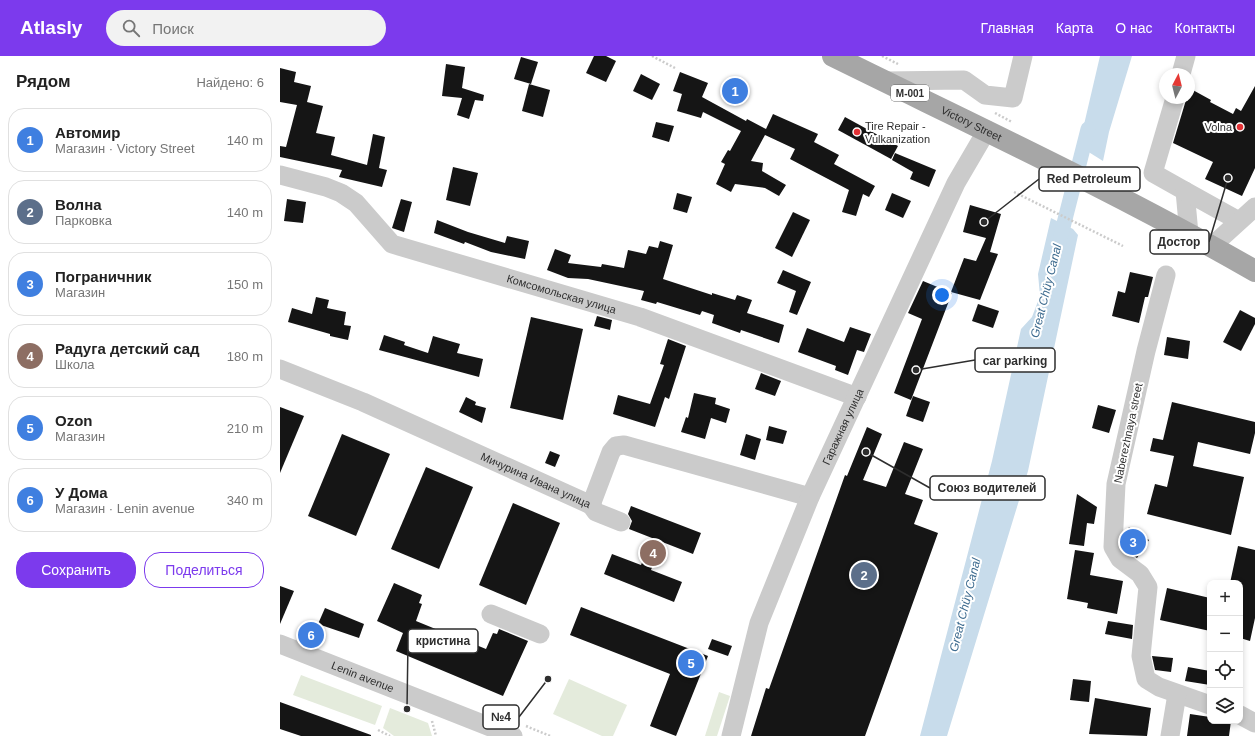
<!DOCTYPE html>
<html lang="ru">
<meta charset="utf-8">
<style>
:root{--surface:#fff;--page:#f2f2f2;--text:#222;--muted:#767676;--line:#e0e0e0;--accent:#7c3aed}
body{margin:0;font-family:Arial,sans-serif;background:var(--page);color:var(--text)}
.controls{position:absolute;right:12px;bottom:12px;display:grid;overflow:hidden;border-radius:8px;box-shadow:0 2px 6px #0003}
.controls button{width:36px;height:36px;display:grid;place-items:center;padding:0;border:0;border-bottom:1px solid var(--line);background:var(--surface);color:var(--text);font:20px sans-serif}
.compass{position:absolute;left:879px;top:12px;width:36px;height:36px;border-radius:50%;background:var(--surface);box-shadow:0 2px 6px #0003;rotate:7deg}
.you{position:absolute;left:662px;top:239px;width:14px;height:14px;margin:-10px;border:3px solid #fff;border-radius:50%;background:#1a73e8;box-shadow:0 0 0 6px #1a73e833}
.badge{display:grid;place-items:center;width:26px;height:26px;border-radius:50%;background:var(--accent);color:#fff;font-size:13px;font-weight:700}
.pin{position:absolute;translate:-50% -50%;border:2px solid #fff;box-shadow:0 1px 4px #0006}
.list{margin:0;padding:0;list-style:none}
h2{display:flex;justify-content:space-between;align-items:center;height:52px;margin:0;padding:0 16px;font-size:17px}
h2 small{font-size:13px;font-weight:400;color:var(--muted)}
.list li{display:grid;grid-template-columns:26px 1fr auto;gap:12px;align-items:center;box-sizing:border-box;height:64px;margin:0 8px 8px;padding:0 8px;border:1px solid var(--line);border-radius:16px}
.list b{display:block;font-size:15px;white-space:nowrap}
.list p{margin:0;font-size:13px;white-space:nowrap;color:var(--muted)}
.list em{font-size:13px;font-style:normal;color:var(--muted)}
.actions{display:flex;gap:8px;padding:12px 16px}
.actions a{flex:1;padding:9px 0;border:1px solid var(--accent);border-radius:16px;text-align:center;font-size:14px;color:var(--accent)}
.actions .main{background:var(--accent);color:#fff}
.icon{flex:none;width:22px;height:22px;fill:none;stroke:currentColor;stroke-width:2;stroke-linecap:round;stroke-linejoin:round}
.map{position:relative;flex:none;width:975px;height:680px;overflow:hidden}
header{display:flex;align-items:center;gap:24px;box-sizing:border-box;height:56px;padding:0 20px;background:var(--accent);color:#fff}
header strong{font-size:19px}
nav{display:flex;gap:22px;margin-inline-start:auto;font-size:14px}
.search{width:280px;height:36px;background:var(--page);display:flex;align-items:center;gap:10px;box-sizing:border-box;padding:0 14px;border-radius:22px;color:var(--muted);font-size:15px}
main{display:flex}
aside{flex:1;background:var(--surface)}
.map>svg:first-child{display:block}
</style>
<header>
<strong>Atlasly</strong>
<div class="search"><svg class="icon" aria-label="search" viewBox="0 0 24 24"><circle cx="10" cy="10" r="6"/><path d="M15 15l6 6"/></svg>Поиск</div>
<nav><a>Главная</a><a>Карта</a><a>О нас</a><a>Контакты</a></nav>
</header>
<main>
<aside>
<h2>Рядом<small>Найдено: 6</small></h2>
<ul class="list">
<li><span class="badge" style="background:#3f7fe0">1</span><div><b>Автомир</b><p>Магазин · Victory Street</p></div><em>140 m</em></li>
<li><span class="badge" style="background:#5c6f8a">2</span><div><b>Волна</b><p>Парковка</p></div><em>140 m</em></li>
<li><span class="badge" style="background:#3f7fe0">3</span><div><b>Пограничник</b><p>Магазин</p></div><em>150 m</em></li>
<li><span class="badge" style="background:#8d6e63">4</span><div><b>Радуга детский сад</b><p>Школа</p></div><em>180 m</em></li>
<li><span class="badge" style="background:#3f7fe0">5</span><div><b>Ozon</b><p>Магазин</p></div><em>210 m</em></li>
<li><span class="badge" style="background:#3f7fe0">6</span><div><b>У Дома</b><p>Магазин · Lenin avenue</p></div><em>340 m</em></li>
</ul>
<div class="actions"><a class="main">Сохранить</a><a>Поделиться</a></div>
</aside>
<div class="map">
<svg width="975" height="680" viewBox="0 0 975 680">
<rect width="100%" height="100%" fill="#fff"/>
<!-- green -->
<g fill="#e4ebdc">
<path d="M21 619 102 650 95 669 13 639Z"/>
<path d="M289 623 347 649 333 680H322L273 658Z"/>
<path d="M439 636 450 640 437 680H425Z"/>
<path d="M110 652 148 667 152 680H114L103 672Z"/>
</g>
<!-- water -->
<g fill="#c8dceb">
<path d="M820 0H852L829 76 823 105 799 90Z"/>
<path d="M771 162 793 173 798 179 748 415 667 680H640L712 405 741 273 752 261 760 240 758 218Z"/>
</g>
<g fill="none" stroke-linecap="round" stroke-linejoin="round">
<!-- canal -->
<path stroke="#c8dceb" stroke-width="15" d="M779 187 808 73"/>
</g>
<!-- building -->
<g fill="#151515">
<path d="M314 0H326L336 5 326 26 306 17Z"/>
<path d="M241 1 258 6 251 28 234 23Z"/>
<path d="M166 8 185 11 182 32 204 39 203 45 195 44 189 63 177 59 182 42 162 40Z"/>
<path d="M0 12 16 16 14 26 31 30 27 46 43 50 36 77 55 81 51 99 87 109 93 78 105 81 99 112 107 114 102 131 59 121 62 114 0 101V90L6 91 17 49 0 46Z"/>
<path d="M400 16 428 27 422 41 466 65 467 63 486 73 493 58 538 78 534 86 559 99 554 108 595 130 589 141 583 138 576 160 562 156 569 134 510 103 515 93 485 79 471 105 483 107 482 115 506 129 499 140 485 132 455 128 451 136 436 128 445 108 441 106 448 94 450 95 461 75 423 56 421 62 397 55 402 38 393 35Z"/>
<path d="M361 18 380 28 372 44 353 35Z"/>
<path d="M249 28 270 34 263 61 242 55Z"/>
<path d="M975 30V112L962 140 925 123 933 106 893 87 906 44 909 42 911 33 931 44 930 46 953 58 956 52 961 55Z"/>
<path d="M565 61 618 90 611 103 558 74Z"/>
<path d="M376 66 394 70 389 86 372 81Z"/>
<path d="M615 97 656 114 649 131 630 123 633 116 612 104Z"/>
<path d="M173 111 198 117 190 150 166 144Z"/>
<path d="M397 137 412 141 407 157 393 153Z"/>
<path d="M612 137 631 145 623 162 605 154Z"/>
<path d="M7 143 26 146 23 167 4 165Z"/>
<path d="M121 143 132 146 124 176 112 172Z"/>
<path d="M690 149 721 158 710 196 718 198 700 244 671 236 684 202 696 205 706 182 683 176Z"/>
<path d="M513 156 530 164 512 201 495 192Z"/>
<path d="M157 164 188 176 225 187 227 180 249 185 245 203 211 196 185 186 184 188 154 177Z"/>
<path d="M380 185 393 189 383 223 432 239V237L455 244 457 239 472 244 467 257 504 269 499 287 461 274 460 277 432 267 434 259 422 255 420 259 377 246 376 248 361 244 364 235 308 223 288 222 267 214 275 193 291 199 288 207 321 211 322 208 344 212 348 194 366 198 369 190 378 192Z"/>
<path d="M503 214 531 226 517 259 509 256 516 235 497 227Z"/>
<path d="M850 216 873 221 868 241H865L859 267 832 260 838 235 845 237Z"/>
<path d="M643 225 672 237 631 344 614 337 642 263 628 257Z"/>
<path d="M36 241 49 244 47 252 66 256 64 269 71 270 68 284 50 280V278L8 266 12 252 32 258Z"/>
<path d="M698 248 719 255 713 272 692 265Z"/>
<path d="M960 254 975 262V268L961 295 943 286Z"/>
<path d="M317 260 332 264 330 274 314 270Z"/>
<path d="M251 261 303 273 283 364 230 352Z"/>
<path d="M570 271 591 278 584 296 577 294 568 319 555 314 556 310 518 296 527 272 564 286Z"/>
<path d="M104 279 125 286 124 289 148 297 153 280 180 288 177 297 203 303 199 321 99 294Z"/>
<path d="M887 281 910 285 908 303 884 299Z"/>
<path d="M388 283 406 290 389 343 385 341 375 371 333 358 338 339 370 348 384 309 380 308Z"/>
<path d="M481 317 501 325 495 340 475 333Z"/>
<path d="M414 337 436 342 435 348 450 353 446 367 431 362 425 383 401 376 406 361 408 362Z"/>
<path d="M633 340 650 346 643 366 626 360Z"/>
<path d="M186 341 196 346 195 349 206 352 202 367 179 356Z"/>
<path d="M892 346 975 366V377L970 398 918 386 913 410 964 421 951 479 867 458 875 428 887 431 894 400 870 395 873 382 883 384Z"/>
<path d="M818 349 836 354 829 377 812 372Z"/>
<path d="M0 351 24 360 0 417Z"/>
<path d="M489 370 507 375 503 388 486 384Z"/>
<path d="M587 371 602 378 583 424 606 431 624 386 643 393 625 438 643 444 634 468 658 477 585 680H471L486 632 489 633 565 419 567 420Z"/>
<path d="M62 378 110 398 76 480 28 460Z"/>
<path d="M466 378 481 383 475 404 460 399Z"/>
<path d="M270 395 280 399 275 411 265 407Z"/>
<path d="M146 411 193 431 159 513 111 493Z"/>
<path d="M797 438 817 451 814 468 807 467 804 490 789 488Z"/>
<path d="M233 447 280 467 246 549 199 529Z"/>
<path d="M351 450 421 477 413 498 349 473 352 465 348 458Z"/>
<path d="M849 471 869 484 857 502 848 496 844 488 845 479Z"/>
<path d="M372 482 382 486 371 514 402 526 394 546 324 518 332 498 361 509Z"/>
<path d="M958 490 975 494V562L970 585 960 582V527H950Z"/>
<path d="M795 494 814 497 810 519 843 525 837 558 807 552 808 547 787 543Z"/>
<path d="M114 527 142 539 139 547 142 548 136 565 158 574 157 577 182 588 184 584 206 593 213 577 217 578 219 573 248 585 223 640 116 595 123 577 97 565Z"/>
<path d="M0 530 14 535 0 568Z"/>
<path d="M887 532 930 542V575L880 564Z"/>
<path d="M301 551 428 600 396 680 370 670 390 618 290 579Z"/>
<path d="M45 552 84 568 79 582 38 568Z"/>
<path d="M828 565 853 569 852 583 825 578Z"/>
<path d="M432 583 452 590 448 600 428 593Z"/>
<path d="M872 600 893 602 891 616 875 614Z"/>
<path d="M908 611 930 615V629L905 625Z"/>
<path d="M793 623 811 625 809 646 790 644Z"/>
<path d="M815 642 871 652 867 680 809 678Z"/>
<path d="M0 646 91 679V680H21L0 673Z"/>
<path d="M910 658 930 661V665H951L949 680H907Z"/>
</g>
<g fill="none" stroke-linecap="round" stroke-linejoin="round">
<!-- path -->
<g stroke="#cbcbcb" stroke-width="2.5" stroke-dasharray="2 2" stroke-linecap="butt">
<path d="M372 0 395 12"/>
<path d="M602 0 618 8"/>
<path d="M715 57 732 66"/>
<path d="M840 120 858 129"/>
<path d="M734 136 843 190"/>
<path d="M152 665 156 680"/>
<path d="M246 670 270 680"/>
<path d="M98 674 110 680"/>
</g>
<!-- minor -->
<g stroke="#cbcbcb" stroke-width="19">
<path d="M901 18 906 0"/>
<path d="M605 25 684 24 705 39 733 42 743 0"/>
<path d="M895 42 873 117 905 135 909 178"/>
<path id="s1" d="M0 119 46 131 61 137 76 147 112 188 360 261 577 341"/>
<path d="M905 135 959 165"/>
<path d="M932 190 975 151"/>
<path d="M886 219 866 295 836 428 833 491 840 503 860 518 868 531 861 600 866 623 879 631 930 649"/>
<path id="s2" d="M0 313 83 346 311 449 331 396 336 390 344 389 530 441"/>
<path d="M311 449 316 456 341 466"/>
<path d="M211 558 260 578"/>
<path id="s3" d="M0 588 233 680"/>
<path d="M960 659 975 667"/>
<path id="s4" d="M451 680 479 567 530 441 676 127 707 74"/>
<path d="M890 680 897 638"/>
</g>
<!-- major -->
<path stroke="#a6a6a6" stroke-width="22" id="s5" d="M553 0C695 70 838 136 975 215"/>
</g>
<!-- markers -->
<g fill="#e33236" stroke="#fff" stroke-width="1.5">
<circle cx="960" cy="71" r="4"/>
<circle cx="577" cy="76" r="4"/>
</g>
<g text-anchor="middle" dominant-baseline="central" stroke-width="4" stroke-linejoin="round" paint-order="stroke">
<!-- shield labels -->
<rect fill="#fff" stroke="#6d6d6d" stroke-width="1" x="611" y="29" width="38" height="16" rx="3"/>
<g font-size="10" font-weight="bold" fill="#2e2e2e">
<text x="630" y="37">М-001</text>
</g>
<!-- street labels -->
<g font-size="11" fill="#2e2e2e" stroke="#fff">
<text stroke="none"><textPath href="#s5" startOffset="154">Victory Street</textPath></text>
<text stroke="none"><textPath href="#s1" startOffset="313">Комсомольская улица</textPath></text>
<text stroke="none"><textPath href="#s4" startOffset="330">Гаражная улица</textPath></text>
<text transform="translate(848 377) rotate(-78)">Naberezhnaya street</text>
<text stroke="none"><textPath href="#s2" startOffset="279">Мичурина Ивана улица</textPath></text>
<text stroke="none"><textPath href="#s3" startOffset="89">Lenin avenue</textPath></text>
</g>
<!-- poi labels -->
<g font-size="11" fill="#2e2e2e" stroke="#fff" text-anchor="start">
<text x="585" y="70">Tire Repair -<tspan x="585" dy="13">Vulkanization</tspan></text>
<text x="952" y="71" text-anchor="end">Volna</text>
</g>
<!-- water labels -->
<g font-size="12" font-style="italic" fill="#3d6b8f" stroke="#fff">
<text transform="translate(766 235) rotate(-76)">Great Chüy Canal</text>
<text transform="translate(685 549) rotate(-76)">Great Chüy Canal</text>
</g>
</g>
<!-- callouts -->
<path fill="none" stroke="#2e2e2e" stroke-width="1.5" d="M704 166L759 123M948 122L929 186M636 314L695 304M586 396L650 432M127 653L128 585M268 623L239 661"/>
<g fill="#2e2e2e" stroke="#fff" stroke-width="1.5">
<circle cx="704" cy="166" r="4"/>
<circle cx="948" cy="122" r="4"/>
<circle cx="636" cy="314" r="4"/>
<circle cx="586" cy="396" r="4"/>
<circle cx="127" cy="653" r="4"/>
<circle cx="268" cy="623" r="4"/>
</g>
<g fill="#fff" stroke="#2e2e2e" stroke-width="1.5">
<rect x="759" y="111" width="101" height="24" rx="4"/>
<rect x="870" y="174" width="59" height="24" rx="4"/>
<rect x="695" y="292" width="80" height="24" rx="4"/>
<rect x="650" y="420" width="115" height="24" rx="4"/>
<rect x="128" y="573" width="70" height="24" rx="4"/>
<rect x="203" y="649" width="36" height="24" rx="4"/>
</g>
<g font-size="12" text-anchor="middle" font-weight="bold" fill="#2e2e2e">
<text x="809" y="127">Red Petroleum</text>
<text x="899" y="190">Достор</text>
<text x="735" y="309">car parking</text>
<text x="707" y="436">Союз водителей</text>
<text x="163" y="589">кристина</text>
<text x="221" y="665">№4</text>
</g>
</svg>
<div class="controls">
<button>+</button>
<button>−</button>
<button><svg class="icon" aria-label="locate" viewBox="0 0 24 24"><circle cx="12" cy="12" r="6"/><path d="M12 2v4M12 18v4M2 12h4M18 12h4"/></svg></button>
<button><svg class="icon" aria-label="layers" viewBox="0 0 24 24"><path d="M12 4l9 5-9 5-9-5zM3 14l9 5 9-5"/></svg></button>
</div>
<svg class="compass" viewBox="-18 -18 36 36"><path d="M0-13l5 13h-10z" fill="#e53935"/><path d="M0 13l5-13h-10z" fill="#767676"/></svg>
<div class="you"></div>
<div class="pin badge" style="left:455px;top:35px;background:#3f7fe0">1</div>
<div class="pin badge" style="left:584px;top:519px;background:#5c6f8a">2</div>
<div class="pin badge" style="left:853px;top:486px;background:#3f7fe0">3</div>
<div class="pin badge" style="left:373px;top:497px;background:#8d6e63">4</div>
<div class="pin badge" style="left:411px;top:607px;background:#3f7fe0">5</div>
<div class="pin badge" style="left:31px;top:579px;background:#3f7fe0">6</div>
</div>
</main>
